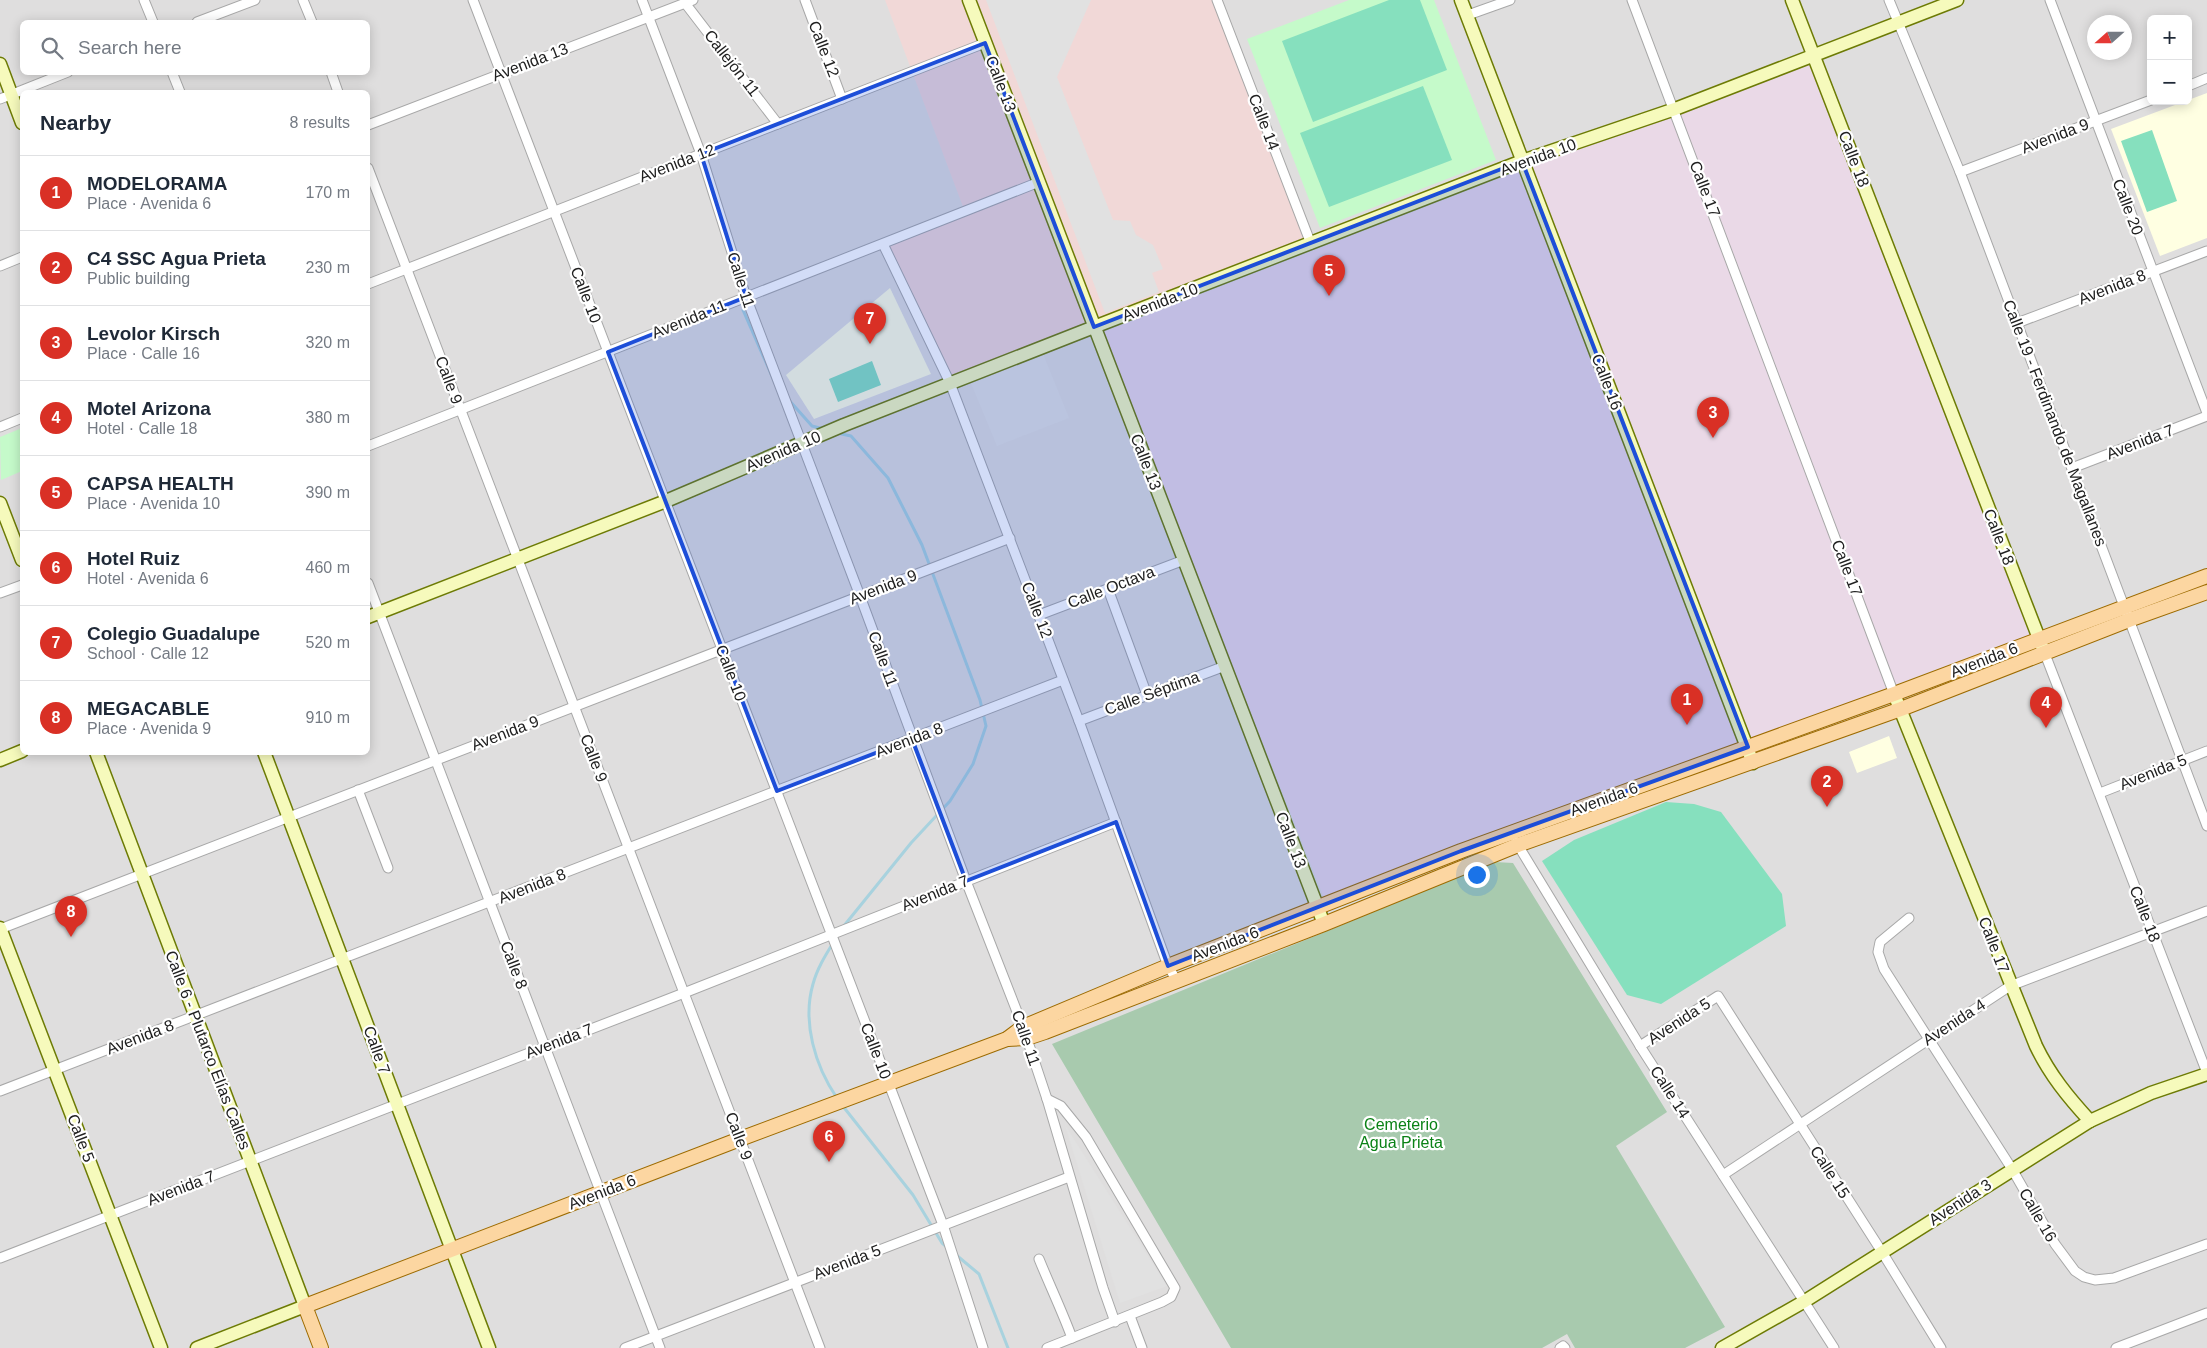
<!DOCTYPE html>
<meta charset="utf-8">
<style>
:root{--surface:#fff;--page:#f2f2f3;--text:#1f2937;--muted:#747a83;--line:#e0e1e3;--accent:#d93025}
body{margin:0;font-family:Helvetica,sans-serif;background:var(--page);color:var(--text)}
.controls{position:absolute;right:15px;top:15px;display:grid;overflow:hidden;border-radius:8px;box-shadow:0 2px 12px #0003}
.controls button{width:45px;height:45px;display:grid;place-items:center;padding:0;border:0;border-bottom:1px solid var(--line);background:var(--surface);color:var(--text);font:25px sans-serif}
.compass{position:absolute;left:2087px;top:15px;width:45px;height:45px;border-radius:50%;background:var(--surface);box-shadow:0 2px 12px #0003;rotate:249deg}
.you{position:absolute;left:1476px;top:874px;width:18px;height:18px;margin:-12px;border:4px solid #fff;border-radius:50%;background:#1a73e8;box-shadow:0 0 0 8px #1a73e833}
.badge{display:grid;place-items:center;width:32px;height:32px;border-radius:50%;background:var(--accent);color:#fff;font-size:16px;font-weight:700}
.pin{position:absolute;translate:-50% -41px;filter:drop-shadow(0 1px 2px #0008)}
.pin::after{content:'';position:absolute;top:26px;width:18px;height:15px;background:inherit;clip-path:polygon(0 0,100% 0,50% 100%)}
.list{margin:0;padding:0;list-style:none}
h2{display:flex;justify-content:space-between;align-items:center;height:65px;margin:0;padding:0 20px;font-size:21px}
h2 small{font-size:16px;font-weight:400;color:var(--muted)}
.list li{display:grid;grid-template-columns:32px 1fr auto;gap:15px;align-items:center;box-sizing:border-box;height:75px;padding:0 20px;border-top:1px solid var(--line)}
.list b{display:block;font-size:19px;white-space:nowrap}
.list p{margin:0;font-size:16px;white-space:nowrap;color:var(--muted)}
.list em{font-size:16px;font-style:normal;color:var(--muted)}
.icon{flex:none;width:28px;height:28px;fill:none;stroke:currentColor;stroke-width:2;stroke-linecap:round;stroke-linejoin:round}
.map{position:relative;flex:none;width:2207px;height:1348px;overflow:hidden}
.search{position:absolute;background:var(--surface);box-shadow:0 2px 12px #0003;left:20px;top:20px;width:350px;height:55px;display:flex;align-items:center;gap:12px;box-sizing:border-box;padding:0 18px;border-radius:8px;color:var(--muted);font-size:19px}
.panel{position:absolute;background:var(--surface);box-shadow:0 2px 12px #0003;left:20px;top:90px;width:350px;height:665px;border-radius:8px}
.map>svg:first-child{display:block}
</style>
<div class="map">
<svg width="2207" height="1348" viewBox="0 0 2207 1348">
<rect width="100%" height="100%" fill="#f1eee7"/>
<!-- residential -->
<path fill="#dfdede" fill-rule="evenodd" d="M0 0H2207V1348H0ZM2151 19H2188V101H2151ZM22 22H368V72H22ZM2094 22H2124V52H2094ZM22 92H368V752H22Z"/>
<!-- commercial -->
<path fill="#f1d8d7" d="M885 0H1217L1311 244 950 383 883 244 965 212Z"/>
<!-- industrial -->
<path fill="#ead9e7" d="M1814 56 2031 634 1324 898 1101 333Z"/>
<!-- education -->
<g fill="#ffffe2">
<path d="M2207 93V238L2160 256 2111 129Z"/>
<path d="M890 288 931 374 814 419 786 375Z"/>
<path d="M1889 736 1897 758 1857 773 1849 752Z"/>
</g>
<!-- cemetery -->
<path fill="#a8caae" d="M1495 862 1513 863 1667 1112 1616 1146 1725 1327 1685 1348H1575L1567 1334 1542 1348H1231L1052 1044Z"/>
<!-- park -->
<g fill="#c5faca">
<path d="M1349 0H1434L1496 160 1320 228 1247 39Z"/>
<path d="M22 428V471L1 480 0 437Z"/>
</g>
<!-- pitch -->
<g fill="#86e0be">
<path d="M1389 0H1420L1447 70 1313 122 1282 41Z"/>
<path d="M1423 86 1452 160 1329 207 1300 133Z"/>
<path d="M2152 130 2177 201 2147 212 2121 141Z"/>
<path d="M872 361 881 385 838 402 829 379Z"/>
<path d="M1666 802 1694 804 1721 812 1782 894 1786 926 1661 1004 1627 995 1542 861 1574 840Z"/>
</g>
<!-- parking -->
<g fill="#e1e1e1">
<path d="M986 0H1091L1057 77 1113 220 1130 221 1136 235 1153 245 1163 269 1152 273 1159 292 1105 313Z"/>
<path d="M1043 354 1069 418 997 446 971 383Z"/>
<path d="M1065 1125 1167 1286 1120 1303Z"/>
</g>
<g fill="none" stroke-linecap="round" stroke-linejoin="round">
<!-- stream -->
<g stroke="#a8d2de" stroke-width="3">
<path d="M743 310 775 383"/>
<path d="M788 399 812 426 824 429"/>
<path d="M837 433 851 436 888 478 922 545 980 700 986 726 973 764 950 801 911 843 843 927"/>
<path d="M833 943C825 956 817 969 813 984 802 1022 815 1066 837 1098"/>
<path d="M842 1105 913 1195 942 1243 948 1248"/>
<path d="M955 1254 979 1274 1008 1348"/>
</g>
<!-- street casing -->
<g stroke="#a8a8a8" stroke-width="11">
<g id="street">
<path d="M144 0 153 22"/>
<path d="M303 0 312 22"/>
<path d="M473 0 943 1225 983 1348"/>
<path d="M642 0 701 154 746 297 860 596 966 881 1023 1027 1047 1099 1103 1288 1115 1322"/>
<path d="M805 0 842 99"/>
<path d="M1217 0 1311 244"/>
<path d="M1632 0 1894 694"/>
<path d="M1889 0 1960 172 2207 826"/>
<path d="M2050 0 2207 413"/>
<path d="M685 3 778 124"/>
<path d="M1468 15 1510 0"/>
<path d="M197 22 255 0"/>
<path d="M172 72 180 92"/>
<path d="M331 72 338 92"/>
<path d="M2188 86 2207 78"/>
<path d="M0 99 68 72"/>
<path d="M368 125 693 0"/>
<path d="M368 168 820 1348"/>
<path d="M1960 172 2151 100"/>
<path d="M883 244 950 383 1079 721 1168 966 1177 981"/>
<path d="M0 266 22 257"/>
<path d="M368 284 985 43"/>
<path d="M2017 323 2207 251"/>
<path d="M0 427 22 418"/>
<path d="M368 446 1039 182"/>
<path d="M2072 468 2207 416"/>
<path d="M368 583 660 1348"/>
<path d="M1108 589 1147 695"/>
<path d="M0 593 22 585"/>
<path d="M1039 615 1184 560"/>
<path d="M2045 654 2207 1073"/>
<path d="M1079 721 1225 666"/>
<path d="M358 790 388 868"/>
<path d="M2100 793 2207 751"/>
<path d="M1516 842 1640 1046 1834 1348"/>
<path d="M1909 918 1880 942 1878 952 1884 969 2012 1169 2055 1244 2075 1271 2084 1277 2095 1280 2114 1278 2207 1244"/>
<path d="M0 929 1010 538"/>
<path d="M1640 1046 1718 996 1882 1252 1941 1348"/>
<path d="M0 1091 1063 680"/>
<path d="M1047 1099 1061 1106 1086 1137 1175 1288 1171 1297 1162 1302 1047 1348"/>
<path d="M1723 1175 2010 986 2207 911"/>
<path d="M0 1258 684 993 1116 822"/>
<path d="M1039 1259C1050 1286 1062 1311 1072 1338"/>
<path d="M1130 1316 1142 1348"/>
<path d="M625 1348 1069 1177"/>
<path d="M1560 1348 1563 1346 1565 1348"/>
<path d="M2116 1348 2207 1313"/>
</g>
</g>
<!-- secondary casing -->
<g stroke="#6d7b05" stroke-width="15">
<g id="secondary">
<path d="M969 0 1324 924"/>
<path d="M1461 0 1753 763"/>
<path d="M1792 0 2045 654"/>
<path d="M0 64 22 123"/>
<path d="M0 503 22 560"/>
<path d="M368 617 666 501 844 425 1094 327 1522 161 1675 109 1957 0"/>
<path d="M1894 694 2036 1046C2050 1075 2068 1097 2090 1121"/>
<path d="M96 752 305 1306 197 1348"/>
<path d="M264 752 489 1348"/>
<path d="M0 760 22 751"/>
<path d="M0 928 161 1348"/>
<path d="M1722 1348 1805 1301 2090 1121 2151 1093 2207 1074"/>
</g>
</g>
<!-- primary casing -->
<g stroke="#9d6b00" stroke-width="16">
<g id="primary">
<path d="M1007 1039 1027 1038 1045 1032 1324 924 1518 845 1901 709 2129 620 2207 592"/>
<path d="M321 1348 305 1306 740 1139 1007 1039 1023 1027 1168 966 1461 851 1894 694 2207 576"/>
</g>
</g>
<!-- street -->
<use href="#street" stroke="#fff" stroke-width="9"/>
<!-- secondary -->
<use href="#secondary" stroke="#f6fabc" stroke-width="12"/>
<!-- primary -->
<use href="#primary" stroke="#fcd6a1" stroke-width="14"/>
</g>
<!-- marked area -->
<path fill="#1d4ed8" fill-opacity="0.2" stroke="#1d4ed8" stroke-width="4" stroke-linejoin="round" d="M985 43 1094 327 1522 161 1748 747 1461 851 1168 966 1116 822 966 881 912 739 777 791 608 352 746 297 701 154Z"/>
<g text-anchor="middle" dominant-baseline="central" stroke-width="4.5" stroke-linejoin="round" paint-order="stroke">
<!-- street labels -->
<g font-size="16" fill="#212121" stroke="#fff">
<text transform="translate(824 49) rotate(69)">Calle 12</text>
<text transform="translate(530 62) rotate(-21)">Avenida 13</text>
<text transform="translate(732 63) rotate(52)">Callejón 11</text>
<text transform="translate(1001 84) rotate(69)">Calle 13</text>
<text transform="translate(1264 122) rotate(69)">Calle 14</text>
<text transform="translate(2055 136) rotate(-21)">Avenida 9</text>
<text transform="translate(1538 157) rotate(-20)">Avenida 10</text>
<text transform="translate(1854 159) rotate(69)">Calle 18</text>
<text transform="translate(677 163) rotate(-21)">Avenida 12</text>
<text transform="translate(1705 189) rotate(69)">Calle 17</text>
<text transform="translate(2128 207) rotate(69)">Calle 20</text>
<text transform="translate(741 280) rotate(72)">Calle 11</text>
<text transform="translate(2112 287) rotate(-21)">Avenida 8</text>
<text transform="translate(586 295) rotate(69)">Calle 10</text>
<text transform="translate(1160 302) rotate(-21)">Avenida 10</text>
<text transform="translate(689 319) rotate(-22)">Avenida 11</text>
<text transform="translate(449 380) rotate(69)">Calle 9</text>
<text transform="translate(1607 382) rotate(69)">Calle 16</text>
<text transform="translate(2055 423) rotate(69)">Calle 19 - Ferdinando de Magallanes</text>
<text transform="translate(2140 442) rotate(-21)">Avenida 7</text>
<text transform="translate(783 451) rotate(-23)">Avenida 10</text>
<text transform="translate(1146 462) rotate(69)">Calle 13</text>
<text transform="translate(1999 537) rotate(69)">Calle 18</text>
<text transform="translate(1847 568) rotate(69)">Calle 17</text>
<text transform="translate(883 587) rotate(-21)">Avenida 9</text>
<text transform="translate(1111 587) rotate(-21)">Calle Octava</text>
<text transform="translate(1037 610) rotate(69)">Calle 12</text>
<text transform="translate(883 659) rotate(70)">Calle 11</text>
<text transform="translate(1984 660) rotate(-21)">Avenida 6</text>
<text transform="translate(731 673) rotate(69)">Calle 10</text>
<text transform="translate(1152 693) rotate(-20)">Calle Séptima</text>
<text transform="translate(505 733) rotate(-21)">Avenida 9</text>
<text transform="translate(909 740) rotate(-21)">Avenida 8</text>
<text transform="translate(594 758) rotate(69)">Calle 9</text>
<text transform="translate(2153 772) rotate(-22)">Avenida 5</text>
<text transform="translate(1604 799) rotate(-20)">Avenida 6</text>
<text transform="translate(1291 840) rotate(69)">Calle 13</text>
<text transform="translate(532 886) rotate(-21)">Avenida 8</text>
<text transform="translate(935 893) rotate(-22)">Avenida 7</text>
<text transform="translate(2145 914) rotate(69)">Calle 18</text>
<text transform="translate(1225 944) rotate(-21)">Avenida 6</text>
<text transform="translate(1994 945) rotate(69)">Calle 17</text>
<text transform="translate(514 965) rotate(69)">Calle 8</text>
<text transform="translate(1679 1021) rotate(-33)">Avenida 5</text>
<text transform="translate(1954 1022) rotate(-33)">Avenida 4</text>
<text transform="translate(140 1037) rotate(-21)">Avenida 8</text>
<text transform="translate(1026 1038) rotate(71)">Calle 11</text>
<text transform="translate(559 1041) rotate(-21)">Avenida 7</text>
<text transform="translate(208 1050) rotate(69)">Calle 6 - Plutarco Elías Calles</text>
<text transform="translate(377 1050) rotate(70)">Calle 7</text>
<text transform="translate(876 1051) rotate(69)">Calle 10</text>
<text transform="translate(1670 1092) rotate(57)">Calle 14</text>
<text transform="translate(739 1136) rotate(69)">Calle 9</text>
<text transform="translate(81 1138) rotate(69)">Calle 5</text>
<text transform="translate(1830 1172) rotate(57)">Calle 15</text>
<text transform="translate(181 1188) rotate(-21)">Avenida 7</text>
<text transform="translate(602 1192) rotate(-21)">Avenida 6</text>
<text transform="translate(1960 1202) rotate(-33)">Avenida 3</text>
<text transform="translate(2038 1215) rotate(60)">Calle 16</text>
<text transform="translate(847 1262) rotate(-21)">Avenida 5</text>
</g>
<!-- park labels -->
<g font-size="16" fill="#0b8216" stroke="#fff">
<text x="1401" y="1124">Cemeterio<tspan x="1401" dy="18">Agua Prieta</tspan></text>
</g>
</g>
</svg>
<div class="controls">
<button>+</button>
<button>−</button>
</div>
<svg class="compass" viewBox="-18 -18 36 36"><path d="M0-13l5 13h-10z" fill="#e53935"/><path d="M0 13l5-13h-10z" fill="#747a83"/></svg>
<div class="you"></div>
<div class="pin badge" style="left:1687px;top:725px">1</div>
<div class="pin badge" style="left:1827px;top:807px">2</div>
<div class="pin badge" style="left:1713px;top:438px">3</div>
<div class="pin badge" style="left:2046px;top:728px">4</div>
<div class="pin badge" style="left:1329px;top:296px">5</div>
<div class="pin badge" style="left:829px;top:1162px">6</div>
<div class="pin badge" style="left:870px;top:344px">7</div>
<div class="pin badge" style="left:71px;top:937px">8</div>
<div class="search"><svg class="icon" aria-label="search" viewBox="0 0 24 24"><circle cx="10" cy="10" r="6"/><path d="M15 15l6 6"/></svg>Search here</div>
<section class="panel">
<h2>Nearby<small>8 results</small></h2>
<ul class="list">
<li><span class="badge">1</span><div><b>MODELORAMA</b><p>Place · Avenida 6</p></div><em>170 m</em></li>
<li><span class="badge">2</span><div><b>C4 SSC Agua Prieta</b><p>Public building</p></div><em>230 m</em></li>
<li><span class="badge">3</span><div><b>Levolor Kirsch</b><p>Place · Calle 16</p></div><em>320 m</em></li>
<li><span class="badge">4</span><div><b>Motel Arizona</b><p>Hotel · Calle 18</p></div><em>380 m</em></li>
<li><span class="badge">5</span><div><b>CAPSA HEALTH</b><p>Place · Avenida 10</p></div><em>390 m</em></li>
<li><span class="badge">6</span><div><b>Hotel Ruiz</b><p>Hotel · Avenida 6</p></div><em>460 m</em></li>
<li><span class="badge">7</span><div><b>Colegio Guadalupe</b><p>School · Calle 12</p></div><em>520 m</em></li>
<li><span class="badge">8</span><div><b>MEGACABLE</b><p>Place · Avenida 9</p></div><em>910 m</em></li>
</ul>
</section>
</div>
